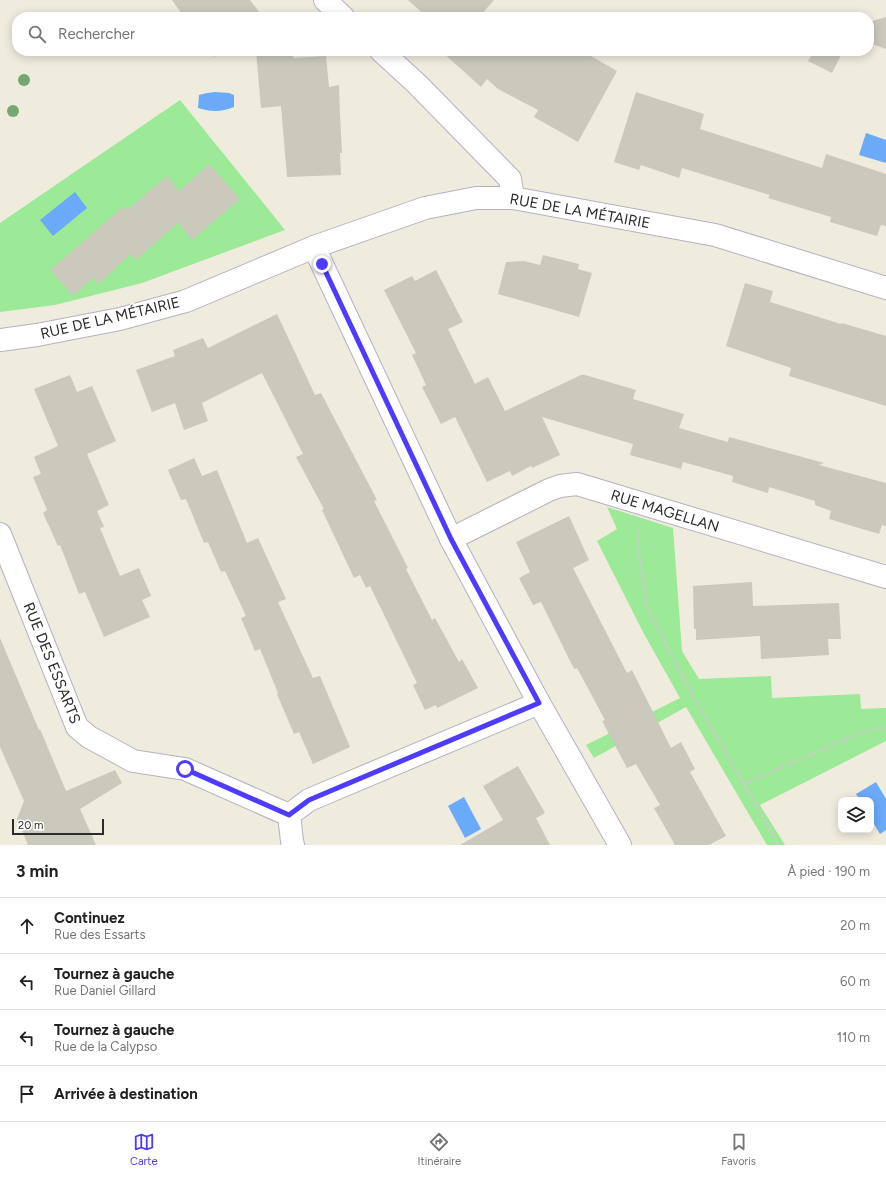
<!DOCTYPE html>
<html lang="fr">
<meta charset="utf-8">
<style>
:root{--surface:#fff;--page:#f6f6f6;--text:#202124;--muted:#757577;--line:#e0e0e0;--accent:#4d3bff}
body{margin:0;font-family:Figtree,sans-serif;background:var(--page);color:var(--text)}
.controls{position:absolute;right:12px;bottom:12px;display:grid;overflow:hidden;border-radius:8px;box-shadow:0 2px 10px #0003}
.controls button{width:36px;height:36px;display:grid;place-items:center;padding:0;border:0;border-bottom:1px solid var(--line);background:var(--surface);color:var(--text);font:20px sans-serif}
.scale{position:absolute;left:12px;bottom:10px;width:92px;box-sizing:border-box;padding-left:4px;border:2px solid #2c2c2c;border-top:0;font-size:11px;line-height:14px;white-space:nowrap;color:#2c2c2c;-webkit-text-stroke:3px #fff;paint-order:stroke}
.stop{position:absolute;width:12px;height:12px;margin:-9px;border:3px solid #4d3bff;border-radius:50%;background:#fff}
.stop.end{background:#4d3bff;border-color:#fff;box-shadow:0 1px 4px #0008}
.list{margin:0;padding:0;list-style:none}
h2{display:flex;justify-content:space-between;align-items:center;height:52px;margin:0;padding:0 16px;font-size:17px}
h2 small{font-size:13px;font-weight:400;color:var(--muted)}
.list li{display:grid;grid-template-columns:26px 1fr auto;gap:12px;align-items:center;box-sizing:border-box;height:56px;padding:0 16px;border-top:1px solid var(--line)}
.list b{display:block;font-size:15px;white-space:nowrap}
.list p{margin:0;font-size:13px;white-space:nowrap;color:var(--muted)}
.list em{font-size:13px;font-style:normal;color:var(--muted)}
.icon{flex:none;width:22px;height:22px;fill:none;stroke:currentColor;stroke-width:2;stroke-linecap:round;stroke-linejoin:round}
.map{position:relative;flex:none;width:886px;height:845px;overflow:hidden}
.search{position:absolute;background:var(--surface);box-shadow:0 2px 10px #0003;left:12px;right:12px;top:12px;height:44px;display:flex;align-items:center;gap:10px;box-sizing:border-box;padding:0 14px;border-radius:16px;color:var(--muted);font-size:15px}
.sheet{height:276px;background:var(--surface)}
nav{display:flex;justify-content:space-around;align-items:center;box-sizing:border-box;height:56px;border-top:1px solid var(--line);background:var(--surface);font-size:11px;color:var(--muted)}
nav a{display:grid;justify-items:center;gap:2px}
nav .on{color:var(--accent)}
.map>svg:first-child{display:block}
</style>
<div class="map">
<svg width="886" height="845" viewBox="0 0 886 845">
<rect width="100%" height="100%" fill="#efecde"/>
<!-- green -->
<g fill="#9ce997">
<path d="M180 100 285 230 142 283 55 305 0 312V223Z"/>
<path d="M607 507 673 528 682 651 699 679 771 676 772 698 860 694 861 709 886 708V741L760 805 785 845H767L686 707 594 758 586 745 680 698 644 634 597 541 617 529Z"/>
</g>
<!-- water -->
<g fill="#6aaaf8">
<path d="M215 92 229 93 234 95V107C221 112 212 112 198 108L199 95 207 93Z"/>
<path d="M866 133 886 140V163L859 155Z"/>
<path d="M75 192 87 208 53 236 40 220Z"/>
<path d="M876 782 886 799V830L880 834 871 819V800H860L856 794Z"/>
<path d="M464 797 481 829 465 838 448 806Z"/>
</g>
<!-- building -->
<g fill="#cac9bc">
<path d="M172 0H250L263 17H184Z"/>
<path d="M408 0H494L480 16 482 17H427Z"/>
<path d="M886 17V49L869 43V22Z"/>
<path d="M209 51H221L214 57Z"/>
<path d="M256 51H288L294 58 326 56 329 87 339 85 340 115 342 153H340L341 175 287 177 281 106 261 108Z"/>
<path d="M441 51H582L617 71 578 142 534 117 538 110 498 89 487 79 481 87Z"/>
<path d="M814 51H843L832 73 808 61Z"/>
<path d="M636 92 704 114 700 129 822 168 826 154 886 174V226L881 225 877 236 830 222 831 217 768 198 770 195 682 168 679 178 641 165 639 170 614 162Z"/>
<path d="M209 164 240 199 192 240 178 223 136 260 131 254 98 284 93 278 73 296 50 270 124 206 127 210 167 176 179 191Z"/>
<path d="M543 255 579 264 578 269 592 273 579 317 498 294 506 262 524 261 540 265Z"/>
<path d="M436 270 463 322 448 329 475 384 488 377 505 411 581 375H585L636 390 633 399 684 414 679 428 728 442 729 437 824 463 819 465 886 483V526L882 525 879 534 829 519 831 511 815 505V501L769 487 768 493 732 482 733 476 683 462 681 469 630 455 633 444 542 417 560 455 532 468 531 466 512 476 510 471 487 482 455 417 441 424 422 387 426 385 412 355 416 353 384 290 412 276 415 281Z"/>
<path d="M745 283 773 291 770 302 841 324 842 323 886 336V406L789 376 791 368 726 346Z"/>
<path d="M277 314 315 395 321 393 377 500 374 501 408 568 406 569 432 620 435 618 459 662 462 659 478 688 437 708 436 705 425 710 413 685 417 683 370 586 366 588 360 575 354 578 322 510 324 509 296 457 303 454 262 373 202 403 208 421 184 430 175 403 152 412 136 370 175 356 173 350 203 338 208 348Z"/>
<path d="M70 375 77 392 92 386 116 441 87 454 109 505 97 511 104 527 100 528 120 576 139 568 151 596 142 600 150 617 104 637 85 592 79 594 60 545 58 546 43 513 47 510 33 477 41 474 34 457 58 446 34 389Z"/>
<path d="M194 458 202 476 217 470 247 543 258 538 286 599 278 602 313 678 320 676 350 747 313 764 299 732 294 734 277 694 278 693 260 649 255 651 241 618 246 616 225 571 221 572 208 542 204 543 186 499 181 500 168 470Z"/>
<path d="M569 516 589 560 573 568 627 673 632 670 671 748 681 742 695 769 690 772 726 836 709 845H675L654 808 660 805 636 764 627 768 602 721 605 720 577 668 574 669 541 602 533 605 519 578 530 572 516 542Z"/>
<path d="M752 582 753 606 839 603 841 639H828L829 655 761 659 760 636 696 640V629H694L693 586Z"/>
<path d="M0 638 39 730 40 729 66 791 115 770 122 783 80 809 96 845H28L17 819 24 801 0 747Z"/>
<path d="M518 766 545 813 536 818 550 845H460L503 820 483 786Z"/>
</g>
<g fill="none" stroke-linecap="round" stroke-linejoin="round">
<!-- minor casing -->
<g stroke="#b3b2c1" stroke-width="24">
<g id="minor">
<path d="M325 0 343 17"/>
<path d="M381 51 417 84 510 179 513 198"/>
<path d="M314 247 451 539 539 703 620 845"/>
<path d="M0 340 37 335 120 319 186 301 314 247 425 208 476 198H513L715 235 886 288"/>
<path d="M0 534 77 727 89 737 133 761 185 769 289 815 292 841 293 845"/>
<path d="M451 539 549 490 560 486 577 484 886 577"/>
<path d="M289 815 309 800 539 703"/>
</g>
</g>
<!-- path -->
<g stroke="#ccc" stroke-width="2.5" stroke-dasharray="3 2" stroke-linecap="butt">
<path d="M639 530 638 547 647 607 686 683 779 845"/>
<path d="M744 784 862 732 886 727"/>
</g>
<!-- minor -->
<use href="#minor" stroke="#fff" stroke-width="22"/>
</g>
<!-- trees -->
<g fill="#77a873">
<circle cx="24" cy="80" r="6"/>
<circle cx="13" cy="111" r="6"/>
</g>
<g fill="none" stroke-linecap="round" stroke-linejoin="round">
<!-- route -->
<path stroke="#4d3bff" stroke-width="5" d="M185 769 289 815 309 800 539 703 451 539 322 264"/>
</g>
<g text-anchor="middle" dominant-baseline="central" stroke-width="3" stroke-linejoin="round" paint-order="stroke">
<!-- street labels -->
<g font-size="15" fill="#2c2c2c" stroke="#fff">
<text transform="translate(580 211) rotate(10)">RUE DE LA MÉTAIRIE</text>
<text transform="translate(110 318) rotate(-13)">RUE DE LA MÉTAIRIE</text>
<text transform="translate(665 511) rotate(17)">RUE MAGELLAN</text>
<text transform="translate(52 663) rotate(68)">RUE DES ESSARTS</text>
</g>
</g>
</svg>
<div class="controls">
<button><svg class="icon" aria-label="layers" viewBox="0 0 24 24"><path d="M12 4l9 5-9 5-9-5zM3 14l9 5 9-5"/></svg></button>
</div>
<div class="scale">20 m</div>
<div class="stop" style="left:185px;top:769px"></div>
<div class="stop end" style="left:322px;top:264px"></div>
<div class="search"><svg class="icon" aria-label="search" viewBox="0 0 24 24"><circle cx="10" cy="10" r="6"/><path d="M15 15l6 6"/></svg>Rechercher</div>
</div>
<section class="sheet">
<h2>3 min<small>À pied · 190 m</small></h2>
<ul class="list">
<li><svg class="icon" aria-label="ahead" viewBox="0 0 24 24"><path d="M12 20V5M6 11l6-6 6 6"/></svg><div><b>Continuez</b><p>Rue des Essarts</p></div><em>20 m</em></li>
<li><svg class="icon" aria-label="left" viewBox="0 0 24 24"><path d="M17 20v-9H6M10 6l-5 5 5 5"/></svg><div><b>Tournez à gauche</b><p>Rue Daniel Gillard</p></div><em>60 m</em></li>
<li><svg class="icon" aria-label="left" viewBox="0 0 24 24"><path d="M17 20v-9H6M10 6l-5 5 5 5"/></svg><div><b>Tournez à gauche</b><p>Rue de la Calypso</p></div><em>110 m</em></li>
<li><svg class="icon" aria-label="arrive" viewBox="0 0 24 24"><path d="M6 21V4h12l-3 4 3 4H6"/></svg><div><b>Arrivée à destination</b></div></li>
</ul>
</section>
<nav>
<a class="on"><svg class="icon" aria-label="map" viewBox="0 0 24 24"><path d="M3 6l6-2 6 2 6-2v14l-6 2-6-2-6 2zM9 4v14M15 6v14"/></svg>Carte</a>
<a><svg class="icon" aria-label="directions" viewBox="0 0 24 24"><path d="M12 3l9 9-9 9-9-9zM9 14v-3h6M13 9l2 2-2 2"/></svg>Itinéraire</a>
<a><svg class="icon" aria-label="saved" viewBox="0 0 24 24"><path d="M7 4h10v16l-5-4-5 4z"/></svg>Favoris</a>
</nav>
